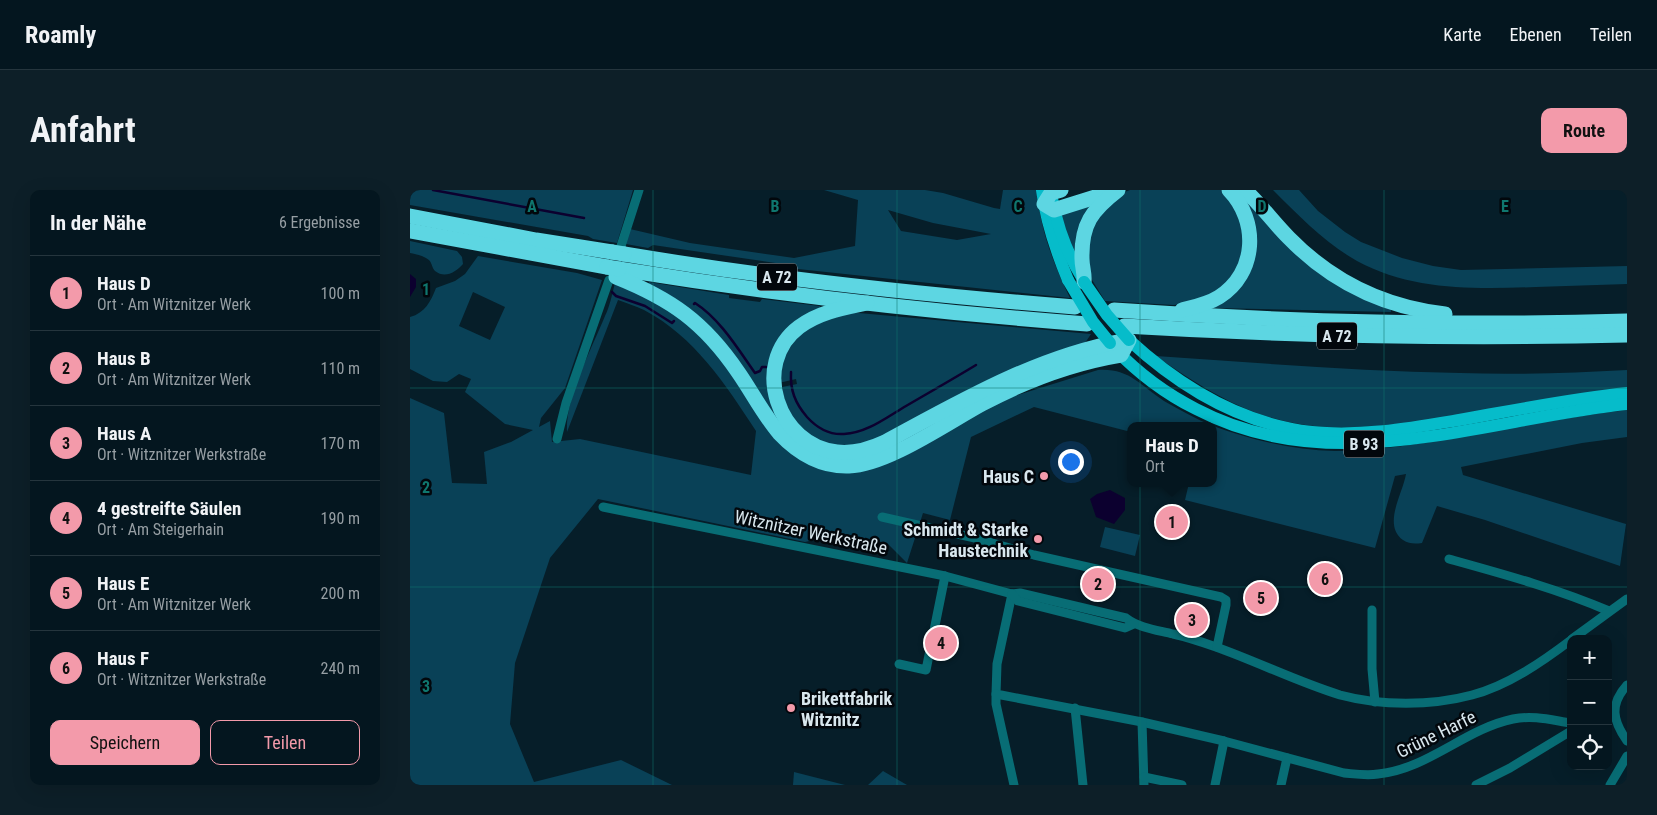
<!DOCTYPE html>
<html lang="de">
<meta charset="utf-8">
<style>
:root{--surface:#04161f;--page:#0d1f28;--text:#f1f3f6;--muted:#979fa4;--line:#25353d;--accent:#f39aaa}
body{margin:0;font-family:"Roboto Condensed",sans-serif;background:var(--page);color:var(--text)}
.controls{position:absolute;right:15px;bottom:15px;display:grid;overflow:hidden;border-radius:10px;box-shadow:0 5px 20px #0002}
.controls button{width:45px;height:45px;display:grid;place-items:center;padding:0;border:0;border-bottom:1px solid var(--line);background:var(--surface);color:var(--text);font:25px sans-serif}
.you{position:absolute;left:660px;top:271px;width:18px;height:18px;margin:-12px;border:4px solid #fff;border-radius:50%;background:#1a73e8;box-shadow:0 0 0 8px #1a73e833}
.badge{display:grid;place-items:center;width:32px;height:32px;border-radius:50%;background:var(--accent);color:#111;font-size:16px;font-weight:700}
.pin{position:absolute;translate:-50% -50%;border:2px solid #fff;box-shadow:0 1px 5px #0006}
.popup{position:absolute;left:717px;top:232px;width:90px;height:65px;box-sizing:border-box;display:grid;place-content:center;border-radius:10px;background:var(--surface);filter:drop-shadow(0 1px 4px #0005);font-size:16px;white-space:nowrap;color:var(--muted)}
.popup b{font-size:19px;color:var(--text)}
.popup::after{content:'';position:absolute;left:50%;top:100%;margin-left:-10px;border:10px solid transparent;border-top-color:var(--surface)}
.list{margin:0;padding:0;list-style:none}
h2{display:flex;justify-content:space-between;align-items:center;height:65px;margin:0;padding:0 20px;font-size:21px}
h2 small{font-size:16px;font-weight:400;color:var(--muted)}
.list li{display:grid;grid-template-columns:32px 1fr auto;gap:15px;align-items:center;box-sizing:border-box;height:75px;padding:0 20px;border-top:1px solid var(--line)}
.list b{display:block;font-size:19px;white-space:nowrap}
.list p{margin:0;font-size:16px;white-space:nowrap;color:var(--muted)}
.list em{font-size:16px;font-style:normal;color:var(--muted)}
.actions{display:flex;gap:10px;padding:15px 20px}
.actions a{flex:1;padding:11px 0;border:1px solid var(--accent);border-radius:10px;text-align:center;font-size:18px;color:var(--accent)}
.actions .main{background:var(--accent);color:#111}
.icon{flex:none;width:28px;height:28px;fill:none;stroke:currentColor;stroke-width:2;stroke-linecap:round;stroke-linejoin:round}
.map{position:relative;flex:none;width:1217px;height:595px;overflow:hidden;border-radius:10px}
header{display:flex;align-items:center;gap:30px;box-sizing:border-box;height:70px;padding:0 25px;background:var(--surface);border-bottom:1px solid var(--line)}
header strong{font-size:24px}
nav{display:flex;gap:28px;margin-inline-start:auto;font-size:18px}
.intro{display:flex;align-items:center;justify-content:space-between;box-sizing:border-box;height:120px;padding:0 30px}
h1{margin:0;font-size:35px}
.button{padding:12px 22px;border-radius:10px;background:var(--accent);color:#111;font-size:18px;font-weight:700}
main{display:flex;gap:30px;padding:0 30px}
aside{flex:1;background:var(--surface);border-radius:10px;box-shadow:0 5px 20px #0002}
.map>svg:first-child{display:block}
</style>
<header>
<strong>Roamly</strong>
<nav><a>Karte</a><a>Ebenen</a><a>Teilen</a></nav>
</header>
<div class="intro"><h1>Anfahrt</h1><a class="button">Route</a></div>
<main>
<aside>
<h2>In der Nähe<small>6 Ergebnisse</small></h2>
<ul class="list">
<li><span class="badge">1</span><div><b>Haus D</b><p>Ort · Am Witznitzer Werk</p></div><em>100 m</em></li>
<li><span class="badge">2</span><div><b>Haus B</b><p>Ort · Am Witznitzer Werk</p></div><em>110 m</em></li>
<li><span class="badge">3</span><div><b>Haus A</b><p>Ort · Witznitzer Werkstraße</p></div><em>170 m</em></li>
<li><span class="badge">4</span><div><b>4 gestreifte Säulen</b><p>Ort · Am Steigerhain</p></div><em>190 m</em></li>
<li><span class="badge">5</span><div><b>Haus E</b><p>Ort · Am Witznitzer Werk</p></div><em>200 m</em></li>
<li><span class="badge">6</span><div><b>Haus F</b><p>Ort · Witznitzer Werkstraße</p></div><em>240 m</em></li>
</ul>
<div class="actions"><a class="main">Speichern</a><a>Teilen</a></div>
</aside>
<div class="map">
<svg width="1217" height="595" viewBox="0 0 1217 595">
<rect width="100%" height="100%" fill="#061e29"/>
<!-- green -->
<g fill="#094157" fill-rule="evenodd">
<path d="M0 0H223L207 53 183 49 178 46 0 15Z"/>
<path d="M414 0H515L533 3 584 18 590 19 593 0H627C630 39 643 73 660 108L388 79 379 75 243 55 238 58 216 54 220 39 280 53 384 68 445 56 448 10ZM478 20 523 33 581 44 547 50 491 41Z"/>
<path d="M720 0H811L821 9 834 33 833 68 811 102 780 114 763 115 695 111 679 85 676 61 681 36 707 5Z"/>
<path d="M827 0 876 52 981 119V122L803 118 841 74Z"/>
<path d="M863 0H889L908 21 935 42 951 52 992 68 1023 76 1051 80 1217 76V94C1187 95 1156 96 1126 97 1065 99 1002 101 947 71 915 53 889 26 863 0Z"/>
<path d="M689 10 668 72 649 24Z"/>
<path d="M0 51 47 61 52 67 53 74C46 82 35 89 25 81 22 78 22 73 19 70 14 66 6 64 0 63Z"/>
<path d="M68 66 167 83 192 90 155 198 131 228 129 237 140 231 142 252 170 249 341 285 346 241C316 195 284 146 234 120 226 116 216 113 208 110L157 242C155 208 182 158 195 126 200 116 202 104 205 93L246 110 286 139 398 273 568 223 601 207 688 180C719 178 730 195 754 211 770 220 786 229 803 236H721V242L624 217 561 247 540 330 513 323 497 373 477 353 429 344 395 352 188 309 140 368 105 473 100 534 124 592 211 570 262 595H0V208L34 223 42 293 77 294 74 262 101 252 123 240 95 234 55 202 61 189 49 184 37 192 23 191 0 179V127C15 123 21 111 26 98L45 91 55 84ZM63 102 95 117 80 150 49 136Z"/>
<path d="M239 92 319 105V108L350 112 352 109 410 116V120L365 162 379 241 467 265 375 245 327 172 238 96Z"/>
<path d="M432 123H449L681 144 675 153 482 244 441 258 405 250 378 226 372 197 387 194 386 189 373 192 368 191 371 171 395 136Z"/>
<path d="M746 166C847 173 948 181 1050 183 1105 185 1161 183 1217 180V198C1167 206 1117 214 1067 222 999 233 927 248 859 227 817 214 782 191 746 166Z"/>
<path d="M1217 220V247L1172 253 1051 277 1053 285 1216 334 1210 376 1075 330 1027 316 1012 353C1005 354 999 354 993 350 972 335 993 303 996 284L985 286 965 358 775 310 779 293H803V236C842 250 883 260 925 261 968 261 1010 254 1053 246 1107 237 1162 226 1217 220Z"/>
<path d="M695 337 730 345 725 366 690 357Z"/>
<path d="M473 581 497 595H458Z"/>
<path d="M384 582 435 595H383Z"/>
</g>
<!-- water -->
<g fill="#0c002f">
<path d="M0 84 6 89V97L0 107Z"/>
<path d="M700 300 715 308V320L704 334 686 327 680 309 687 304Z"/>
</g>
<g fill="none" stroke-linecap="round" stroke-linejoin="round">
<!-- stream -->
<g stroke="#0c002f" stroke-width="2.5">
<path d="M23 0 174 28"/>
<path d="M202 102 206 106 235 116 262 133 264 131"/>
<path d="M284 114 285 113C310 129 328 159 345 183L350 181 352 177H356"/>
<path d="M381 182C380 200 385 213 397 227 407 238 420 245 434 244 457 243 477 227 496 216 520 202 543 189 566 175"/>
</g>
<!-- minor -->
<g stroke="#086d75" stroke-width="9">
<path d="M211 56 229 0"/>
<path d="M147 249 156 213 199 90"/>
<path d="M193 317 535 386 602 404 610 403 716 428C729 438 747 440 763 444 777 447 792 452 806 457 848 472 888 492 930 505 971 516 1021 516 1062 505 1097 496 1132 472 1161 450"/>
<path d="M472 327 565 348 624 365 811 407 816 410V415L807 457"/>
<path d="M1039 369C1093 384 1148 399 1199 421"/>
<path d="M602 404 587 474 586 504 732 532 814 551 934 583C945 584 957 586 968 584 1018 579 1055 539 1103 529 1124 525 1141 530 1161 533"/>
<path d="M602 404 608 411 715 438 724 434"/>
<path d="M962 420V479L965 512"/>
<path d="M1162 449 1217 409"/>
<path d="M489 474 516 480 535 386"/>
<path d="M1217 495C1199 515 1203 531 1217 551"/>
<path d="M586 504V514L604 595"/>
<path d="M665 518 673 595"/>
<path d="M732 532 734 595"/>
<path d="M734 587 772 595"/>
<path d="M805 595 814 551"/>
<path d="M871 595 877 568"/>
<path d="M1066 595 1100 578 1161 541"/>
<path d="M1200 595 1217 566"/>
</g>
<!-- primary -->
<g stroke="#06bcca" stroke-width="12">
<path d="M632 0C636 32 646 61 658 90"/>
<path d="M643 12C648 40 659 67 674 91"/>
<path d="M719 150C770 197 832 234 902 242 951 247 1001 238 1049 230 1105 220 1160 209 1217 203"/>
<path d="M704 158C728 183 756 204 786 219 923 291 1074 229 1217 214"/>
</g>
<!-- motorway -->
<g stroke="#5dd6e2" stroke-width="15">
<path d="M651 0 641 3 634 14 644 20 701 2"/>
<path d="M835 0C851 15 864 33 879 48 922 92 974 117 1035 124"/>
<path d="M0 26 126 50 202 62"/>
<path d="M0 41 197 77"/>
<path d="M214 64C364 89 514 105 665 117"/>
<path d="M209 79C364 104 520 122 677 134"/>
<path d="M206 87C261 109 294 132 328 182 342 202 353 224 369 243 387 262 411 277 439 276 477 275 537 233 572 214 615 191 663 173 711 165L719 150"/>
<path d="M674 92C675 84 672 77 672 69 671 34 682 20 708 0"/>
<path d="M457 113C433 118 409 122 389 137 340 174 368 256 427 262 444 264 460 259 475 252 551 211 626 167 712 151"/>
<path d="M704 120C875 132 1046 136 1217 131"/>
<path d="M772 120C784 117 798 114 809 107 847 83 849 31 819 0"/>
<path d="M714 136C882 146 1049 149 1217 145"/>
</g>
<!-- primary-bridge -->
<g stroke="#06bcca" stroke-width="12">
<path d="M658 90 683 132 700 153"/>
<path d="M674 92 697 125 719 150"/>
</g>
<!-- motorway-bridge -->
<g stroke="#5dd6e2" stroke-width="15">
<path d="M202 62 214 64"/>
<path d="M197 77 209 79"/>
</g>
</g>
<!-- grid -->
<path fill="none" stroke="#0f766e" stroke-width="1" stroke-opacity="0.55" d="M243 0V595M487 0V595M730 0V595M974 0V595M0 198H1217M0 397H1217"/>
<!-- markers -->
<g fill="#f39aaa" stroke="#02070c" stroke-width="2">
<circle cx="634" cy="286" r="5"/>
<circle cx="628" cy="349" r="5"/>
<circle cx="381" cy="518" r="5"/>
</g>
<g text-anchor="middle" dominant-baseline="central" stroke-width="5" stroke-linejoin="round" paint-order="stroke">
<!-- shield labels -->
<g fill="#02070c" stroke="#98a4aa" stroke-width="1">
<rect x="347" y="73.5" width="40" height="27" rx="4"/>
<rect x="907" y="132.5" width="40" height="27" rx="4"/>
<rect x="934" y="240.5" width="40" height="27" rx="4"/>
</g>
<g font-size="16" font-weight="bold" fill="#d9e7ee">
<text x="367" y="87">A 72</text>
<text x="927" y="146">A 72</text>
<text x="954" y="254">B 93</text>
</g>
<!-- poi labels -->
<g font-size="18" font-weight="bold" fill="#d9e7ee" stroke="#02070c" text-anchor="end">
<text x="624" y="286">Haus C</text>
<text x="618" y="339">Schmidt &amp; Starke<tspan x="618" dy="21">Haustechnik</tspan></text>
<text x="391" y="508" text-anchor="start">Brikettfabrik<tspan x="391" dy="21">Witznitz</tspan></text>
</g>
<!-- street labels -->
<g font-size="18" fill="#d9e7ee" stroke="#02070c">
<text transform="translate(401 342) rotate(12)">Witznitzer Werkstraße</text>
<text transform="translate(1026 544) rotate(-26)">Grüne Harfe</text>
</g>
</g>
<g font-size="16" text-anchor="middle" font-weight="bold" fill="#0f766e" stroke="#02070c" stroke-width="5" stroke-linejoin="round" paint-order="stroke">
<text x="122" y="22">A</text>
<text x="365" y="22">B</text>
<text x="608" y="22">C</text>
<text x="852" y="22">D</text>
<text x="1095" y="22">E</text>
<text x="16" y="105">1</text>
<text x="16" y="303">2</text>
<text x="16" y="502">3</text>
</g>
</svg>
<div class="controls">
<button>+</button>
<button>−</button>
<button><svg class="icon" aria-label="locate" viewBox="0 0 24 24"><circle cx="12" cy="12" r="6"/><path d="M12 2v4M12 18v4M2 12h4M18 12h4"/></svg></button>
</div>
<div class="you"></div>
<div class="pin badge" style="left:762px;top:332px">1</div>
<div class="popup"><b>Haus D</b>Ort</div>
<div class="pin badge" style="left:688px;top:394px">2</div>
<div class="pin badge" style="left:782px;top:430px">3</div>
<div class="pin badge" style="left:531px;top:453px">4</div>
<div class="pin badge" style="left:851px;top:408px">5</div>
<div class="pin badge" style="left:915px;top:389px">6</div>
</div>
</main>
